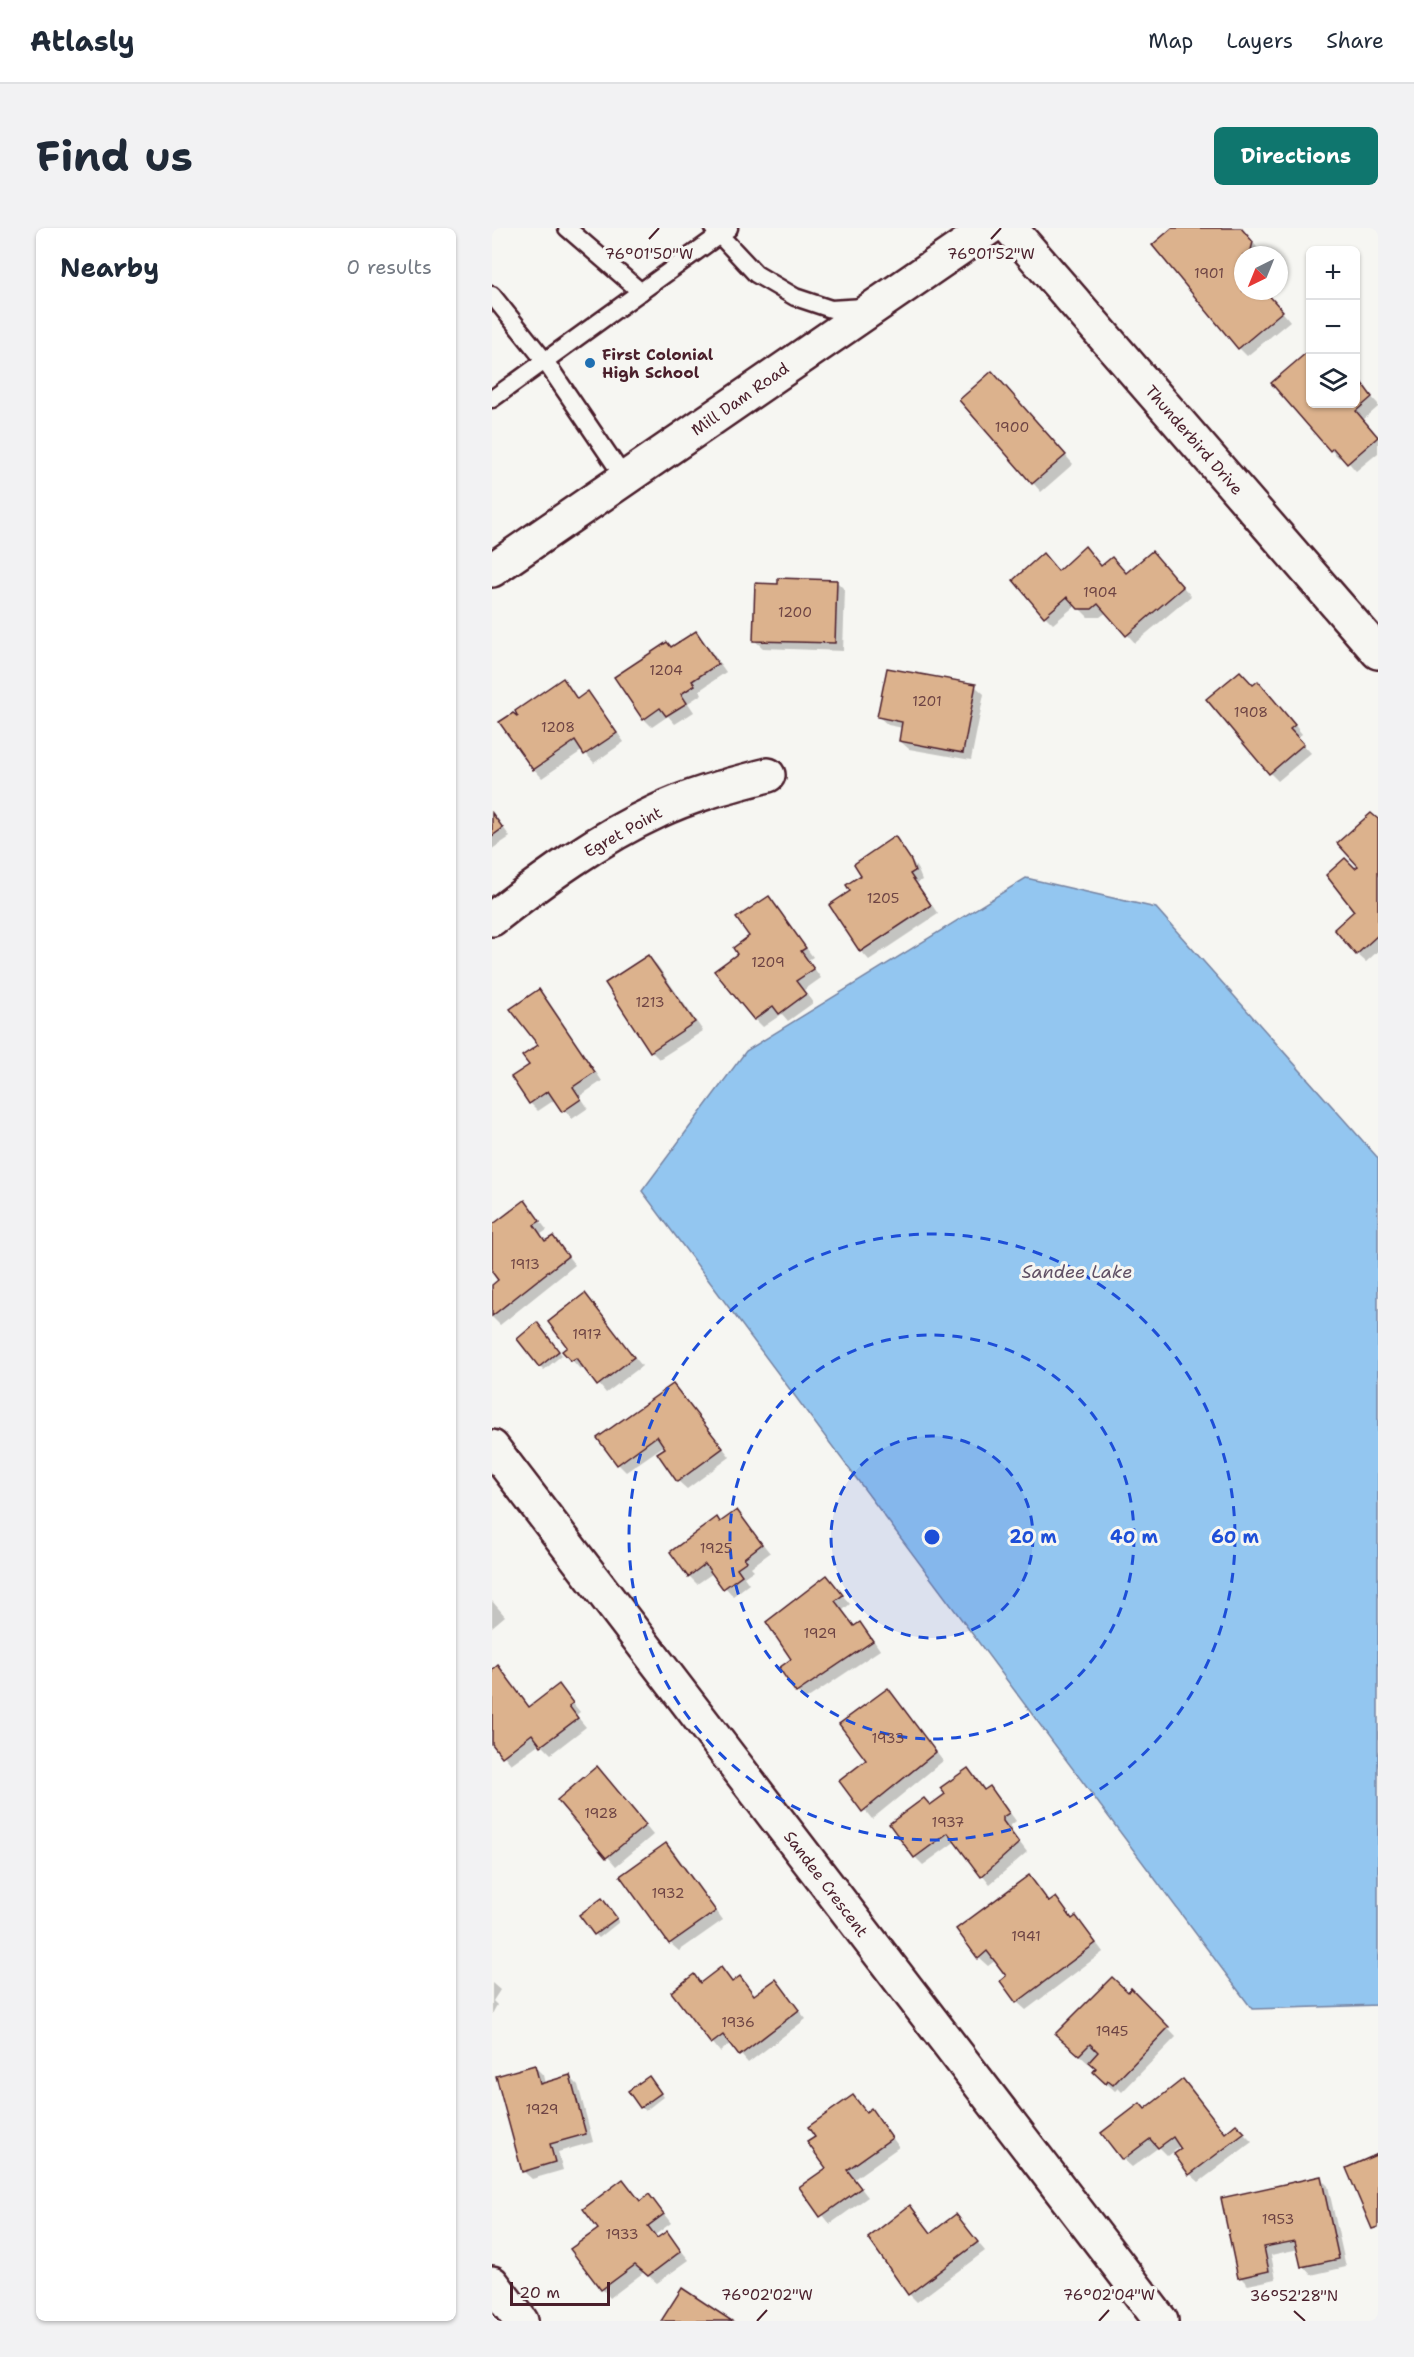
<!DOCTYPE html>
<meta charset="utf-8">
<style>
:root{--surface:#fff;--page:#f2f2f3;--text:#1f2937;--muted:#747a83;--line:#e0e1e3;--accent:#0f766e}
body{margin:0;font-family:"Shantell Sans",sans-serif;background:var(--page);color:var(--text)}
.controls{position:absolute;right:18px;top:18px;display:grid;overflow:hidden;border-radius:9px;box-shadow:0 2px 4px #0004}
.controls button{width:54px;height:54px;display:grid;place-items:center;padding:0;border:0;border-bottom:2px solid var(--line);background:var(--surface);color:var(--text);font:30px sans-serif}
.compass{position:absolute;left:742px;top:18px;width:54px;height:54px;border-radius:50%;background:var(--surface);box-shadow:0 2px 4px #0004;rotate:223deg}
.scale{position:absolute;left:18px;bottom:15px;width:100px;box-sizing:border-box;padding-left:6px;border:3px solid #4a1f2b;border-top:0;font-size:16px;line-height:21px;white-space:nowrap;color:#4a1f2b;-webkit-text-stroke:4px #f6f6f2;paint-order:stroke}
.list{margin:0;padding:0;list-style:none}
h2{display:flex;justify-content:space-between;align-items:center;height:78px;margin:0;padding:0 24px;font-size:26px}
h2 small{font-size:20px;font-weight:400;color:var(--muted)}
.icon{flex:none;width:33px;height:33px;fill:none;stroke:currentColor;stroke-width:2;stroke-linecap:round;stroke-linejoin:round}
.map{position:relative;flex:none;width:886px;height:2093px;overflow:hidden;border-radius:9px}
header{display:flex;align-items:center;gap:36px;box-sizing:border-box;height:84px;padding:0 30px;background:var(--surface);border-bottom:2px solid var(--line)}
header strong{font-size:28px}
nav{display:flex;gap:33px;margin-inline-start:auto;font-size:21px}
.intro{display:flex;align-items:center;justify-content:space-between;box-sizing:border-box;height:144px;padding:0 36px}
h1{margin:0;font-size:42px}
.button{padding:15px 27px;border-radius:9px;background:var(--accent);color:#fff;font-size:21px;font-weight:700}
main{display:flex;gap:36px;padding:0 36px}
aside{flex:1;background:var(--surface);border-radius:9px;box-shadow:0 2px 4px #0004}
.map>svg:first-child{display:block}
</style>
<header>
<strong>Atlasly</strong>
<nav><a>Map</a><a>Layers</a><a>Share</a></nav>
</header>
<div class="intro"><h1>Find us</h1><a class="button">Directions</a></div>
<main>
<aside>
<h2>Nearby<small>0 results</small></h2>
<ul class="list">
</ul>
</aside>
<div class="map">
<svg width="886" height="2093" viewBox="0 0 886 2093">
<rect width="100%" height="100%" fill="#f6f6f2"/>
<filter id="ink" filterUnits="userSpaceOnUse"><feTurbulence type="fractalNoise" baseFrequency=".0167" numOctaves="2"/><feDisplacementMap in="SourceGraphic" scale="12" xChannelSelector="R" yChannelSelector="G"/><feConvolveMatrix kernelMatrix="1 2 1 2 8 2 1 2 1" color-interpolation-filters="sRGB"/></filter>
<g filter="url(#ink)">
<!-- water -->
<path fill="#93c6f0" stroke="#7683a1" stroke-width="1.5" d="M534 650 664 680 886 930V1777L760 1781 150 963 254 823Z"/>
<!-- shadow -->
<g fill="#0003">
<path d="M682 0H749L769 24 768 27H751V63H773L798 93 755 128 747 120Z"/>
<path d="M814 127 818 132V176H864V161L868 156 886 176V179L871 192 886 208V225L864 243 850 227 847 230 839 222 781 155Z"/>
<path d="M508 153 581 236 549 264 469 172Z"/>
<path d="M668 333 699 368 643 415 615 384 608 389H596L584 377 561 396 553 388 566 344 610 339 635 347Z"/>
<path d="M345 354 353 362 351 423 271 420 262 412 287 357Z"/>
<path d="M204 405 212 413 234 444 208 462 210 466 196 475 202 484 183 496 176 488 160 499 152 491 179 421Z"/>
<path d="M70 452 86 471 96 465 104 474 132 514 102 535 91 522 50 550 42 541 9 494H32Z"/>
<path d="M483 458 492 466 479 532 417 521 408 513 411 500 396 497 387 489Z"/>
<path d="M762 459 775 463 810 506 805 510 819 525 786 553 778 545Z"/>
<path d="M0 583 18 609 0 621Z"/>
<path d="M886 593V723L874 734 865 726 863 642 868 638Z"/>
<path d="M402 610 411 619 426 642 430 652 425 655 446 686 377 732 369 723 371 647Z"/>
<path d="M277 670 321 729 316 732 329 750 312 762 321 775 296 793 290 786 271 799 263 791 247 727 259 709Z"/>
<path d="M156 729 165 737 211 803 167 831 159 823Z"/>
<path d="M47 763 55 771 110 853 88 868 96 880 80 891 64 871 46 883 38 875 39 837 48 817Z"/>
<path d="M33 974 55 1002 49 1006 55 1014 61 1010 83 1037 8 1097 0 1089V1058L8 1052 0 1041V999Z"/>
<path d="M93 1067 150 1138 114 1165 92 1138 88 1141 80 1132 77 1119Z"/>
<path d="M49 1100 70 1127 52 1142 48 1138Z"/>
<path d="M189 1166 238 1229 195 1261 186 1253 173 1217 134 1244 126 1236Z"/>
<path d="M245 1284 278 1325 259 1339 262 1342 252 1349 257 1356 241 1368 221 1345 205 1356 197 1348 229 1296Z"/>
<path d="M335 1349 358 1376 351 1382 363 1399 367 1396 376 1404 388 1422 313 1472 305 1464 301 1432Z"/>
<path d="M0 1373 13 1388 0 1399Z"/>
<path d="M6 1439 38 1480 67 1458 88 1484 84 1487 94 1499 59 1526 48 1515 19 1536 0 1513V1444Z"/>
<path d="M396 1462 451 1533 380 1591 349 1553 376 1533Z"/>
<path d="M476 1542 493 1563 498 1560 506 1568 524 1593 519 1597V1603L535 1624 498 1656 464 1613 431 1637 423 1629 439 1578 455 1566Z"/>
<path d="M113 1549 161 1607 124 1638 67 1572Z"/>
<path d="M174 1617 183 1625 231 1692 187 1723 178 1715Z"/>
<path d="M537 1648 558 1675 564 1671 581 1692 584 1690 592 1698 611 1724 534 1782 525 1774 516 1749 504 1732 496 1738 487 1730Z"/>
<path d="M114 1676 127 1694 107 1710 103 1706Z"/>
<path d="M229 1741 241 1755 248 1750 263 1768 283 1753 314 1791 256 1835 239 1815 228 1824 181 1764 202 1748 210 1756Z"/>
<path d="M0 1755 8 1762 1 1773 5 1777 0 1786Z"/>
<path d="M639 1762 684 1809 630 1864 626 1860 623 1863 611 1852 605 1841 597 1833 596 1835 573 1814Z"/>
<path d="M43 1839 51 1847 53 1856 78 1849 86 1857 101 1914 66 1924 71 1942 40 1951 31 1943Z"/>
<path d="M691 1853 734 1906 744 1898 760 1914 707 1954 698 1946 689 1918 676 1928 667 1919 640 1939 631 1931 653 1882Z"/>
<path d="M161 1854 171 1869 153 1883 149 1879Z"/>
<path d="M361 1869 375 1885 379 1882 387 1891 407 1919 362 1951 376 1969 338 1996 309 1959 336 1940 325 1909Z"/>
<path d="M828 1950 836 1958 854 2039 819 2047 811 2038 807 2021 779 2027 784 2051 756 2057 748 2049Z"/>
<path d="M131 1953 149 1974 157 1968 165 1977 179 1995 163 2007 167 2011 175 2005 197 2032 165 2055 152 2044 118 2070 110 2061 108 2001Z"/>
<path d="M418 1979 440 2006 464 1988 493 2023 425 2074 417 2066Z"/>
</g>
<!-- building -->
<g fill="#dcb28d" stroke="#4a1f2b" stroke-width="1.5">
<path d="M680 0H749L761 14 759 22 763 27H751V63H773L791 83 746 121 660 17Z"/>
<path d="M814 125 818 130V176H864V159L869 154 880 169 864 183 886 209 855 236 841 220 838 223 779 155Z"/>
<path d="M500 143 574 227 540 256 467 172Z"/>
<path d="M593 318 609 338 620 329 634 345 660 323 691 359 634 408 606 376 600 381H586L575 369 552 389 521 352 551 325 566 343Z"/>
<path d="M286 350 345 352 343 415 261 413 263 355 286 356Z"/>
<path d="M204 403 226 436 200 453 203 457 189 466 195 475 174 488 168 480 151 492 122 449 175 414 179 419Z"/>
<path d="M395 440 484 456 471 525 407 513 410 494 385 489Z"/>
<path d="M748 443 761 457 766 453 803 497 798 501 812 516 777 546 714 471Z"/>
<path d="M71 450 85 471 96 463 125 505 92 527 83 513 41 542 7 494 21 485 26 489 23 483Z"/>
<path d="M0 585 11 600 0 608Z"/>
<path d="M879 585 886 591V707L864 727 842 701 862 683 834 647 853 630 863 640 866 638 845 615Z"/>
<path d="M403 608 419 632 423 643 418 646 439 677 368 724 337 677 358 663 354 657 369 647 362 636Z"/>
<path d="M277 668 314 720 309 723 322 741 304 753 314 766 287 786 281 778 262 792 222 743 245 726 241 720 257 708 244 690Z"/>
<path d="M156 727 203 794 158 824 113 755Z"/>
<path d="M47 761 103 844 81 859 89 871 70 884 56 863 37 876 19 849 37 837 30 828 46 817 18 781Z"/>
<path d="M33 972 48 993 42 997 53 1013 61 1008 76 1028 0 1088V1057L6 1052 0 1044V997Z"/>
<path d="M93 1065 142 1129 105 1158 84 1130 79 1133 70 1123 75 1119 56 1094Z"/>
<path d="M45 1094 67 1123 47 1139 25 1111Z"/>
<path d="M181 1156 231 1220 185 1254 165 1225 173 1220 165 1208 125 1237 105 1210Z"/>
<path d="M245 1282 270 1316 252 1330 255 1333 245 1340 250 1347 231 1361 213 1336 196 1349 178 1324 225 1289 228 1294Z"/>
<path d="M335 1347 351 1367 343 1373 362 1398 368 1394 381 1413 304 1465 287 1440 299 1431 274 1394Z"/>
<path d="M6 1437 37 1479 67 1456 81 1475 77 1478 86 1490 49 1518 40 1506 10 1529 0 1516V1442Z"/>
<path d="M396 1460 444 1524 370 1584 347 1553 374 1532 347 1496Z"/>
<path d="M105 1538 154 1597 114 1630 65 1572Z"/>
<path d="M476 1540 492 1562 498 1558 517 1585 511 1589V1593L527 1615 489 1649 456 1605 422 1630 397 1596 432 1570 438 1577 453 1566 448 1560Z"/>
<path d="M174 1615 224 1683 177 1716 128 1648Z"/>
<path d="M537 1647 557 1674 564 1669 580 1691 584 1688 604 1715 524 1775 508 1753 514 1748 495 1723 486 1731 464 1701Z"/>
<path d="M110 1670 125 1690 102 1707 87 1687Z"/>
<path d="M229 1739 240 1754 248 1748 262 1767 284 1751 307 1782 247 1828 231 1807 219 1816 179 1764 202 1746 208 1755Z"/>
<path d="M620 1749 636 1764 639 1760 677 1799 621 1857 616 1853 614 1856 601 1844 604 1840 597 1834 606 1824 598 1816 587 1827 563 1806Z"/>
<path d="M43 1837 48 1856 78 1847 94 1906 58 1916 63 1934 30 1944 4 1848Z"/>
<path d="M157 1848 169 1865 148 1880 136 1863Z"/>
<path d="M691 1851 733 1905 744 1896 753 1905 697 1947 682 1926 689 1921 681 1909 666 1920 658 1911 630 1932 609 1905 648 1875 653 1881Z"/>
<path d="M361 1867 374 1884 379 1880 400 1910 355 1942 369 1960 328 1989 307 1959 334 1940 315 1914 323 1909 316 1899Z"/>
<path d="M886 1926V1999L880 2001 854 1940Z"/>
<path d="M829 1948 847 2031 809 2039 803 2013 772 2019 777 2043 746 2050 729 1970Z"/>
<path d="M131 1951 148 1973 157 1966 172 1986 156 1998 165 2010 175 2003 189 2023 156 2048 143 2037 109 2062 78 2021 106 2001 91 1981Z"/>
<path d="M418 1977 439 2005 464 1986 486 2014 416 2067 376 2010Z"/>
<path d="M190 2060 240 2093H169Z"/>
</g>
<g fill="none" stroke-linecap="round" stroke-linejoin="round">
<!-- service casing -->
<g stroke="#4a1f2b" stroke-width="21">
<g id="service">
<path d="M75 0 149 64"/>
<path d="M221 0 264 46 303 69 339 81 372 79"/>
<path d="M0 67 53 133 133 251"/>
<path d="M0 171 237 0"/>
</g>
</g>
<!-- minor casing -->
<g stroke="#4a1f2b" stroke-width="38">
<g id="minor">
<path d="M518 0 886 424"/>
<path d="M0 691C51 651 107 610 166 583 201 566 239 557 276 547"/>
<path d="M0 1219 669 2093"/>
<path d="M0 2055 29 2093"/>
</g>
</g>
<!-- tertiary casing -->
<g stroke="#4a1f2b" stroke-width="38">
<path id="tertiary" d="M0 342 497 0"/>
</g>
<!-- service -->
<use href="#service" stroke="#f6f6f2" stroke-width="16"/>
<!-- minor -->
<use href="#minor" stroke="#f6f6f2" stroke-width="33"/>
<!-- tertiary -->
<use href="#tertiary" stroke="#f6f6f2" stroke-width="33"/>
</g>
</g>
<!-- ticks -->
<path fill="none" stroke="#4a1f2b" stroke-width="2" d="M157 11 167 0M499 11 509 0M802 2083 813 2093M265 2093 275 2082M607 2093 617 2082"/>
<!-- distance rings -->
<circle cx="440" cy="1309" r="101" fill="#1d4ed8" fill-opacity=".12"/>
<g fill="none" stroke="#1d4ed8" stroke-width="3" stroke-dasharray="10 8">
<circle cx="440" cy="1309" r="101"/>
<circle cx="440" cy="1309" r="202"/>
<circle cx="440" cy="1309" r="303"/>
</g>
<!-- markers -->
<circle fill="#1f6fb2" stroke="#f6f6f2" stroke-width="2" cx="98" cy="135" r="6"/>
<g text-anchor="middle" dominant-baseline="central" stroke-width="6" stroke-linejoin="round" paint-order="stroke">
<!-- number labels -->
<g font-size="14" fill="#6e4444">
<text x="717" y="45">1901</text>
<text x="520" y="199">1900</text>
<text x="608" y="364">1904</text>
<text x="303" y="384">1200</text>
<text x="174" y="442">1204</text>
<text x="435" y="473">1201</text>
<text x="759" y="484">1908</text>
<text x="66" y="499">1208</text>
<text x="391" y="670">1205</text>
<text x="276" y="734">1209</text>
<text x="158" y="774">1213</text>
<text x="33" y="1036">1913</text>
<text x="95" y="1106">1917</text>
<text x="224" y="1320">1925</text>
<text x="328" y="1405">1929</text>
<text x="396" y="1510">1933</text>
<text x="109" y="1585">1928</text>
<text x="456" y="1594">1937</text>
<text x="176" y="1665">1932</text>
<text x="534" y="1708">1941</text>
<text x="246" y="1794">1936</text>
<text x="620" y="1803">1945</text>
<text x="50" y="1881">1929</text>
<text x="786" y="1991">1953</text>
<text x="130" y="2006">1933</text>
</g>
<!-- poi labels -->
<g font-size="16" font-weight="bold" fill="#4a1f2b" stroke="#f6f6f2" text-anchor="start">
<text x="110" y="126">First Colonial<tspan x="110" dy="18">High School</tspan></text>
</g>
<!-- street labels -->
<g font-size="16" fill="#4a1f2b" stroke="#f6f6f2">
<text transform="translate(248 171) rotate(-35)">Mill Dam Road</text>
<text transform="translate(702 212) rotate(49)">Thunderbird Drive</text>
<text transform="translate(131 604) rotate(-29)">Egret Point</text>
<text transform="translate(334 1656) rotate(53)">Sandee Crescent</text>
</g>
<!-- water labels -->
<g font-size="18" font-style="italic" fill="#605166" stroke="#f6f6f2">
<text x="585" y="1044">Sandee Lake</text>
</g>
</g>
<g font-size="15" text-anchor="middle" fill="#4a1f2b" stroke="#f6f6f2" stroke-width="6" stroke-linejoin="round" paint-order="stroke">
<text x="157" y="31">76°01'50"W</text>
<text x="499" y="31">76°01'52"W</text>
<text x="275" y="2072">76°02'02"W</text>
<text x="617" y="2072">76°02'04"W</text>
<text x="802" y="2073">36°52'28"N</text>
</g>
<circle cx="440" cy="1309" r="9" fill="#1d4ed8" stroke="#f6f6f2" stroke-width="3"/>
<g font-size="18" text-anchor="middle" font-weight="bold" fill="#1d4ed8" stroke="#f6f6f2" stroke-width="6" stroke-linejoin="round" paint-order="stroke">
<text x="541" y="1315">20 m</text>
<text x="642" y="1315">40 m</text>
<text x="743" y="1315">60 m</text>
</g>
</svg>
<div class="controls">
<button>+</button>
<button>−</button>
<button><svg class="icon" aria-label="layers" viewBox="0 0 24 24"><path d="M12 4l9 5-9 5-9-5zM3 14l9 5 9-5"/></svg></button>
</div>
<svg class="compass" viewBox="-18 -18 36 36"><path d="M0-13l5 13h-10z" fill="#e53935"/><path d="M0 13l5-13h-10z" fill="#747a83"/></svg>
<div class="scale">20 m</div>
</div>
</main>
